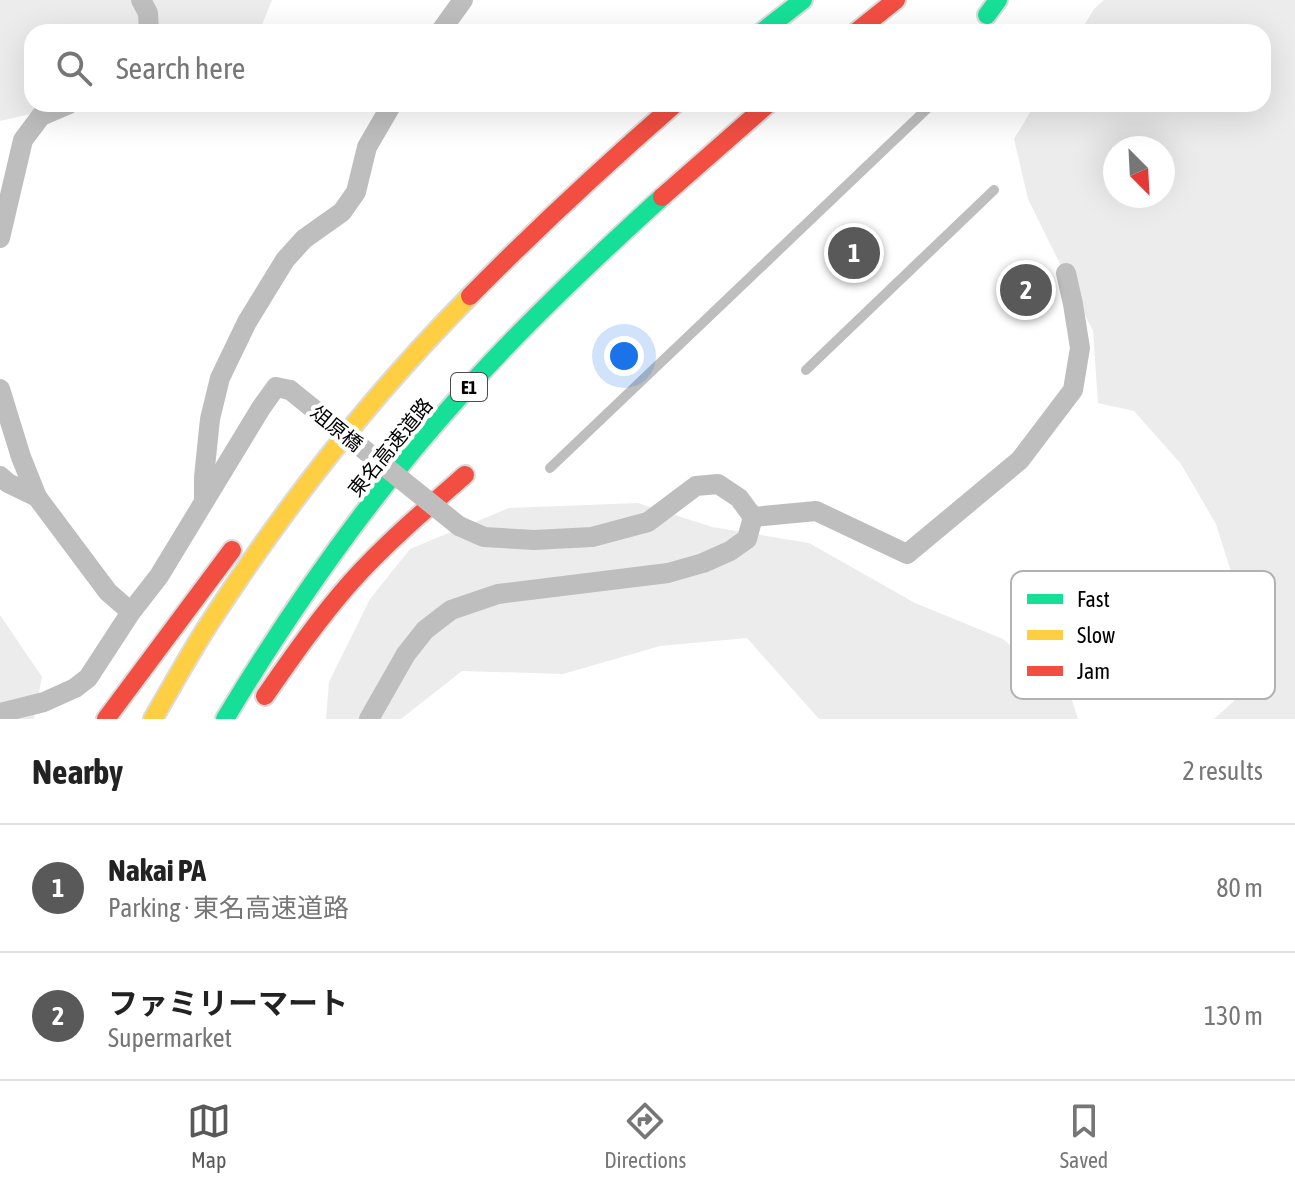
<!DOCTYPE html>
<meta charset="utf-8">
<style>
:root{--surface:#fff;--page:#f2f2f2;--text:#222;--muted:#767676;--line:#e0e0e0;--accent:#595959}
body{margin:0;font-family:"Asap Condensed","Noto Sans JP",sans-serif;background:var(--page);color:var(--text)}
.compass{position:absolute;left:1103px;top:136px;width:72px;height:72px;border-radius:50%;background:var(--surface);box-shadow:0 8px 32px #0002;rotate:156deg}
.you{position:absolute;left:624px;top:356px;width:28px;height:28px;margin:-20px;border:6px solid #fff;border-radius:50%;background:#1a73e8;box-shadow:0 0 0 12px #1a73e833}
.badge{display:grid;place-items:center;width:52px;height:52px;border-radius:50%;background:var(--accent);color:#fff;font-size:26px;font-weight:700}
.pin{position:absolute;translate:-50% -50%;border:4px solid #fff;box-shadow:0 2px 8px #0006}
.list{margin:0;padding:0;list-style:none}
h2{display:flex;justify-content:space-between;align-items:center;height:104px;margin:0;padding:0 32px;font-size:34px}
h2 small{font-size:26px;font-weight:400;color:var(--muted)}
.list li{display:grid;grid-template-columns:52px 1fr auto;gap:24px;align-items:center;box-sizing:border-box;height:128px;padding:0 32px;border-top:2px solid var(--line)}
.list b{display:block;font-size:30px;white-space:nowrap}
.list p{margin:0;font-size:26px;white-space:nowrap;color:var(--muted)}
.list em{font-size:26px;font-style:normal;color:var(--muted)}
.icon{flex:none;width:44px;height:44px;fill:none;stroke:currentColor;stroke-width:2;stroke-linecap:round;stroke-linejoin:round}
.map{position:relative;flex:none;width:1295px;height:719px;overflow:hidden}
.search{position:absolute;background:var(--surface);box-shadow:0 8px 32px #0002;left:24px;right:24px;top:24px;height:88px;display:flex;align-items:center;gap:20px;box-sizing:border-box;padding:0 28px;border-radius:24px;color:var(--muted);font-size:30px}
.sheet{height:360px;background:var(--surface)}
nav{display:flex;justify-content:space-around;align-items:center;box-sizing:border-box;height:112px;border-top:2px solid var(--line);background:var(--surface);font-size:22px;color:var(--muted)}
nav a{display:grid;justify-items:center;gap:4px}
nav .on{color:var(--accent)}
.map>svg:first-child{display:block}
</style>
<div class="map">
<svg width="1295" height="719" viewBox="0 0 1295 719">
<rect width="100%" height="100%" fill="#fff"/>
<!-- green -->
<g fill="#ececec" fill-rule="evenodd">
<path d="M0 0H272L259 32H32V104H74L0 121Z"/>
<path d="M1104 0H1295V719H1214L1246 690 1238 594 1216 524 1181 464 1134 411 1098 403 1093 331 1028 199 1014 139 1035 104H1263V32H1080L1094 9ZM1115 148H1163V196H1115Z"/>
<path d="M638 503 712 527 809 543 915 603 1003 639 1072 700 1078 719H819L747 638 660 646 563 674 462 671 401 719H326L329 682 370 599 410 549 509 508Z"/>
<path d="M0 615 42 677 34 719H0Z"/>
</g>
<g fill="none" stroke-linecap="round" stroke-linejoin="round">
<!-- fast casing -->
<g stroke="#dbdbdb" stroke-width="22">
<g id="fast">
<path d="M987 15 998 0"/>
<path d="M762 32 803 0"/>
<path d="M225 719C294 604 372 493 462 394 525 324 593 260 662 197"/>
</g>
</g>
<!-- slow casing -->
<g stroke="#dbdbdb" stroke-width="22">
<path id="slow" d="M153 719C170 689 187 659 205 630 282 510 370 397 470 296"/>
</g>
<!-- jam casing -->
<g stroke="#dbdbdb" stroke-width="22">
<g id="jam">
<path d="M856 32 896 0"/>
<path d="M662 197 768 104"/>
<path d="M470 296C536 229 604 166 675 104"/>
<path d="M265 696C292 657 320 617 351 582 386 543 426 509 465 475"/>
<path d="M106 719 232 550"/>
</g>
</g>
<!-- lane -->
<g stroke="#bebebe" stroke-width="10">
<path d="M806 370 994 190"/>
<path d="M550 468 932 104"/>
</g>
<!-- street -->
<g stroke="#bebebe" stroke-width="20">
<path d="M141 0 148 13 149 32"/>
<path d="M440 32 463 0"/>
<path d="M0 238 23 140 41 116 69 104"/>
<path d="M0 389 21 457 37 497 108 592 131 612"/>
<path d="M0 476 8 483 37 497"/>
<path d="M204 499V477L210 419 220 378 247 322 285 260 304 239 342 212 356 192 367 147 392 104"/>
<path d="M753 517 816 511 907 554 1020 460 1073 390 1080 348 1073 304 1066 273"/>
<path d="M0 713 44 702 75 688 88 678 131 612 159 576 261 408 276 387 290 390"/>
<path d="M369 719 406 654 425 630 451 610 498 594 668 573 703 563 730 551 747 539 753 517 739 498 718 484 696 486 648 522 592 537 534 540 484 537 459 526"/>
</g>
<!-- fast -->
<use href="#fast" stroke="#16e098" stroke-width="18"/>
<!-- slow -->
<use href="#slow" stroke="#ffcf43" stroke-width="18"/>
<!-- jam -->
<use href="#jam" stroke="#f24e42" stroke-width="18"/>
<!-- street-bridge -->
<path stroke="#bebebe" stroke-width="20" d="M290 390 459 526"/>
</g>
<g text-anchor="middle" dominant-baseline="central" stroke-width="8" stroke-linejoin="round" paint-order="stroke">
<!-- shield labels -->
<rect fill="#fff" stroke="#4c4c4c" stroke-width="2" x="451" y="373" width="36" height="28" rx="6"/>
<g font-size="18" font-weight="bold" fill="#000">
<text x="469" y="387">E1</text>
</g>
<!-- street labels -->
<g font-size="20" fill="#000" stroke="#fff">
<text transform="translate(337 428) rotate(39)">俎原橋</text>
<text transform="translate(390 447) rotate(-51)">東名高速道路</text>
</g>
</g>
<!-- legend -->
<rect x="1011" y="571" width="264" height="128" rx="12" fill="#fff" stroke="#b2b2b2" stroke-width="2"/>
<rect x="1027" y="594" width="36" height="10" fill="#16e098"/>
<rect x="1027" y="630" width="36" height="10" fill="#ffcf43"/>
<rect x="1027" y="666" width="36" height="10" fill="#f24e42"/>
<g font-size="22" fill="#000">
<text x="1077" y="607">Fast</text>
<text x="1077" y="643">Slow</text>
<text x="1077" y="679">Jam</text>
</g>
</svg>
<svg class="compass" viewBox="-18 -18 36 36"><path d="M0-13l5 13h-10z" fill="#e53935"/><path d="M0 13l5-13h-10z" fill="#767676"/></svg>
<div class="you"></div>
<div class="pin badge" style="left:854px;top:253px">1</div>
<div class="pin badge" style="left:1026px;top:290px">2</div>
<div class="search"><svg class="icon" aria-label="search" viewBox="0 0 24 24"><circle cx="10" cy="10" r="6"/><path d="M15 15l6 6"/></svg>Search here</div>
</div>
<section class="sheet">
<h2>Nearby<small>2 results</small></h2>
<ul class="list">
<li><span class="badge">1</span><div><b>Nakai PA</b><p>Parking · 東名高速道路</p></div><em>80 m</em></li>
<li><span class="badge">2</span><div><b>ファミリーマート</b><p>Supermarket</p></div><em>130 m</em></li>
</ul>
</section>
<nav>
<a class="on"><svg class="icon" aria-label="map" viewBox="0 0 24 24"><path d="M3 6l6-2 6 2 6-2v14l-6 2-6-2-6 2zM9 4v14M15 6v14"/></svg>Map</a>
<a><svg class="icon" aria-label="directions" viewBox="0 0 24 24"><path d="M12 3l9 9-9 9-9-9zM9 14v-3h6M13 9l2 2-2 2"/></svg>Directions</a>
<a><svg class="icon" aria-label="saved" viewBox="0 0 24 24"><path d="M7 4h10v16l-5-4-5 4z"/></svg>Saved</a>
</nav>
